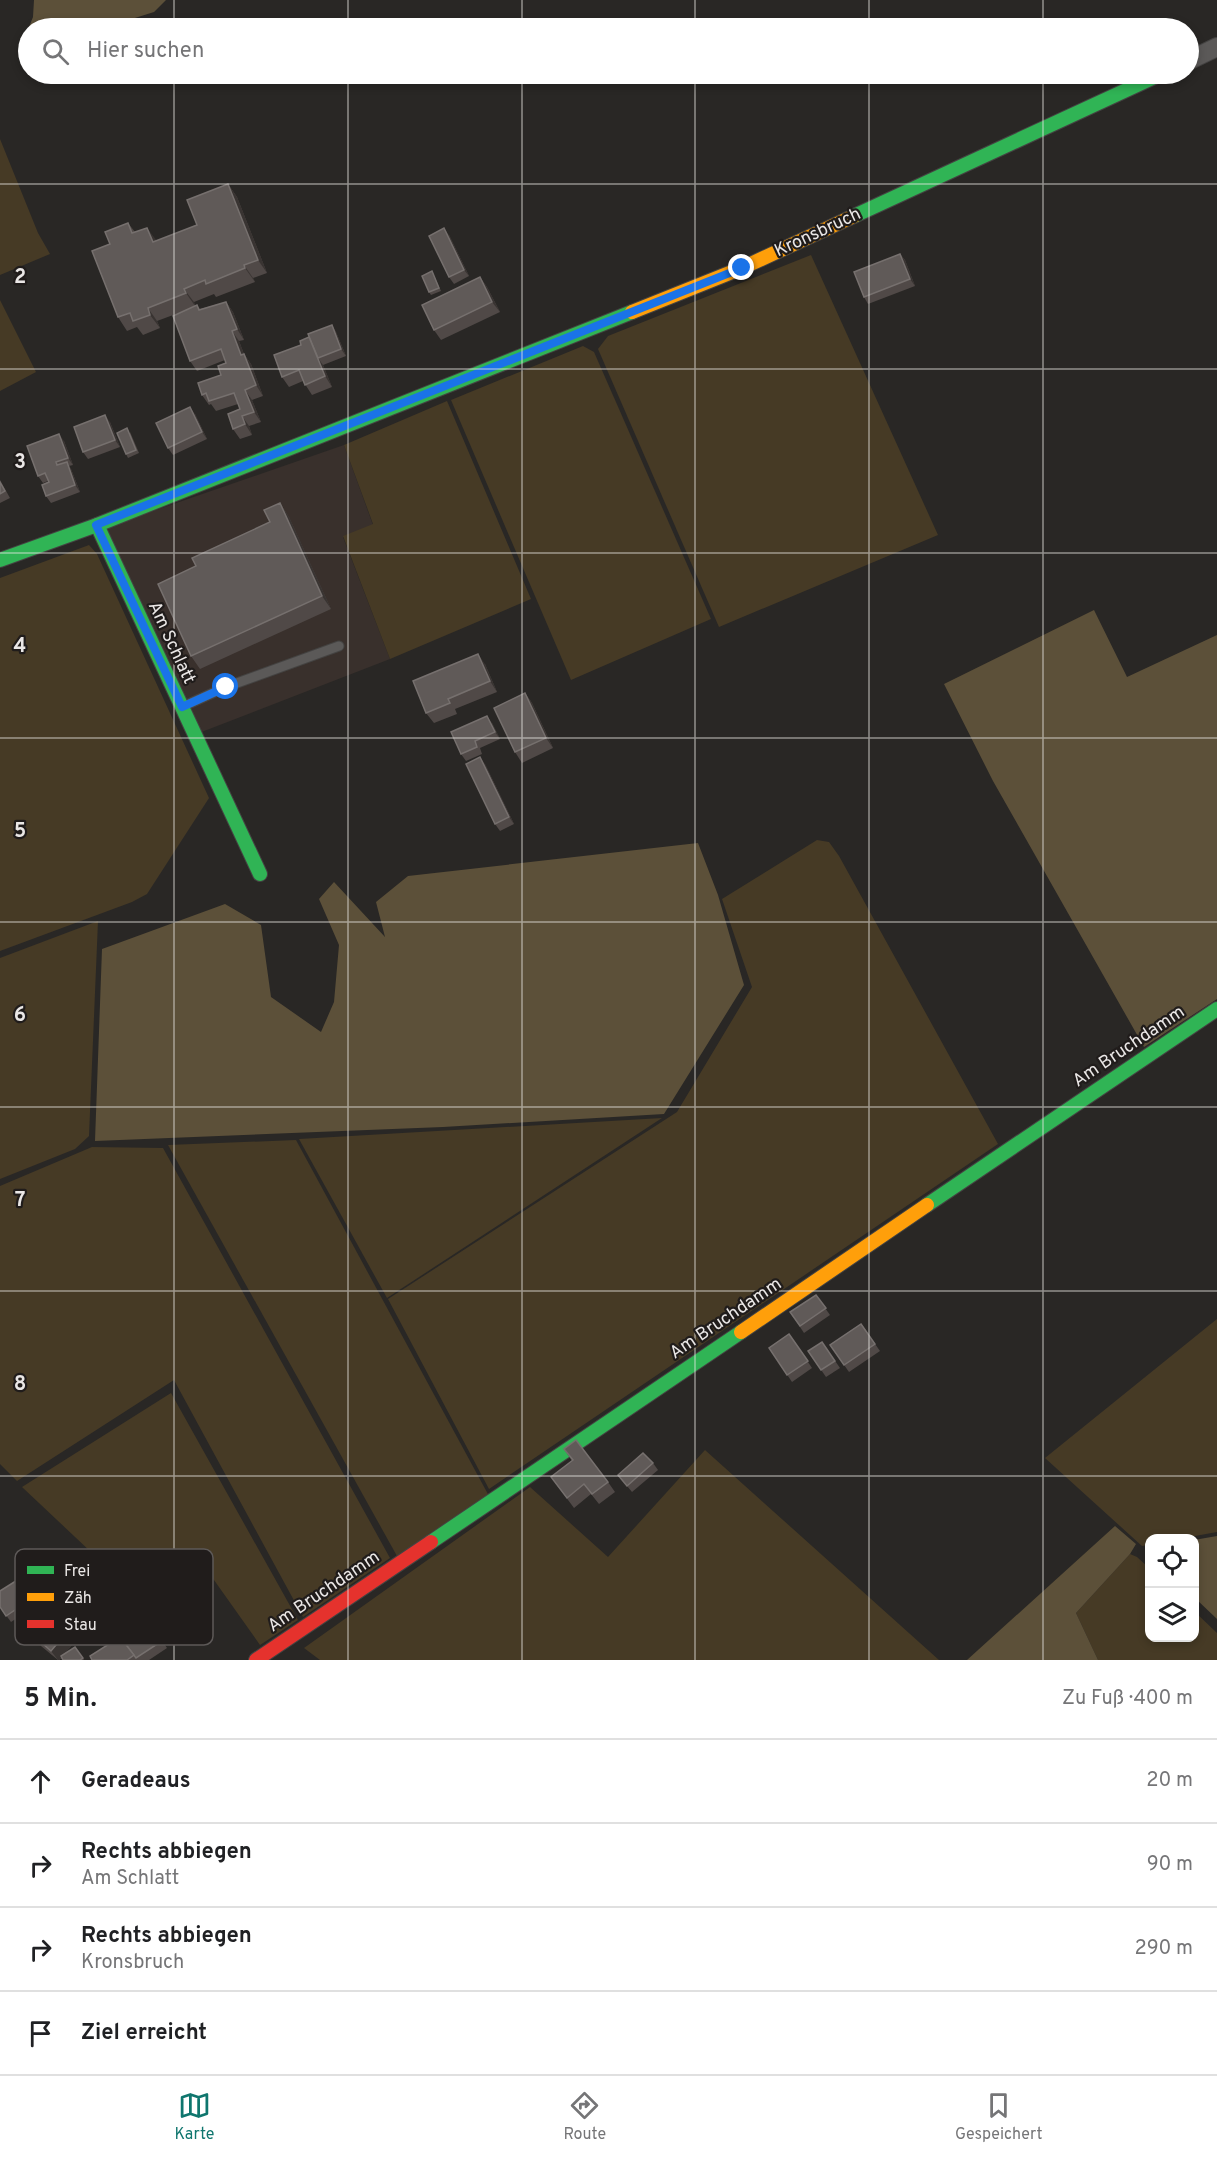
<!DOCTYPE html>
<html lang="de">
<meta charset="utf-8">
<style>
:root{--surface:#fff;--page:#f6f6f6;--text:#202124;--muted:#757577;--line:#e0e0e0;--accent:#0f766e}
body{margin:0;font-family:Overpass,sans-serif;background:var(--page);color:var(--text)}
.controls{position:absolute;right:18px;bottom:18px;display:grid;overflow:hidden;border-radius:12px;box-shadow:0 3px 9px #0003}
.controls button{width:54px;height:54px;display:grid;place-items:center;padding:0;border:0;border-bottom:2px solid var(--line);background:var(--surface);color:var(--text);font:30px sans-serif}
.stop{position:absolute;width:18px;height:18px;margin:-14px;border:4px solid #1a73e8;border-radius:50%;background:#fff}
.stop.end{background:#1a73e8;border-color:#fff;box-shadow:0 2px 6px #0008}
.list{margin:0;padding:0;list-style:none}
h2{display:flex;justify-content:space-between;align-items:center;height:78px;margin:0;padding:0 24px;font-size:26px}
h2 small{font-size:20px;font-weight:400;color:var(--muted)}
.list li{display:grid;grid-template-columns:39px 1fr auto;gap:18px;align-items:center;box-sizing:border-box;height:84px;padding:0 24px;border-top:2px solid var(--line)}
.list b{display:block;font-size:22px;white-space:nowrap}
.list p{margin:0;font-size:20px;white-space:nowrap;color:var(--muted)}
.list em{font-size:20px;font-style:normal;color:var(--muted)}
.icon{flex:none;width:33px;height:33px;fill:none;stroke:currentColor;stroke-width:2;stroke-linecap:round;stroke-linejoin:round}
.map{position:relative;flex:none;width:1217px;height:1660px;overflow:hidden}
.search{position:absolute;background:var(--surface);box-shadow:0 3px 9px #0003;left:18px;right:18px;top:18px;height:66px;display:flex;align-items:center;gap:15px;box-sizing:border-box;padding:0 21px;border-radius:33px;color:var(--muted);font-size:22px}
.sheet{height:414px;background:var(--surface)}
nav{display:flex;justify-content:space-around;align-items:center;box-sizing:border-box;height:84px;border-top:2px solid var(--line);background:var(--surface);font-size:16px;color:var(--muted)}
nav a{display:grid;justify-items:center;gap:3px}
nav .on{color:var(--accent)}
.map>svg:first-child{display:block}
</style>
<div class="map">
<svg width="1217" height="1660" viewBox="0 0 1217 1660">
<rect width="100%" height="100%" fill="#292725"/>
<!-- built -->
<path fill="#39302c" d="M344 445 373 525 343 537 390 659 199 733 104 528Z"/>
<!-- green -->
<g fill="#463a25">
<path d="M0 139 38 233 50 254 0 275Z"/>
<path d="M811 255 938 535 719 627 598 349 608 336Z"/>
<path d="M0 300 36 372 0 391Z"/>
<path d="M583 346 594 352 711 619 571 680 451 400Z"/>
<path d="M447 401 531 599 390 659 343 536 373 524 344 445Z"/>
<path d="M89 545 97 554 209 798 147 894 132 902 0 951V578Z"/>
<path d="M817 840 829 842 839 856 998 1144 489 1489 388 1299 677 1112 752 987 722 899Z"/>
<path d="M98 921 89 1136 75 1149 0 1179V958Z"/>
<path d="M662 1118 387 1298 299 1139Z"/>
<path d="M296 1140 489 1496 397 1556 168 1145Z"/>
<path d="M92 1147 163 1148 390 1558 303 1617 174 1380 17 1481 0 1464V1186Z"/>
<path d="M1217 1319V1532L1184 1538H1150L1149 1545 1142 1546 1045 1458Z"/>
<path d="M171 1393 298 1620 260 1645 209 1573 158 1605 123 1561 109 1569 22 1487Z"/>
<path d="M705 1450 939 1660H320L304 1648 530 1487 608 1557Z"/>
<path d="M1130 1554 1137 1557 1149 1568 1150 1638H1194L1195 1612 1217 1633V1660H1098L1076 1613Z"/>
</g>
<!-- forest -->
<g fill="#5c5039">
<path d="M34 0H166L154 12 103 28H28V32H27L33 17Z"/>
<path d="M1094 610 1127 677 1217 635V999L1144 1047 993 781 944 684Z"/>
<path d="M698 843 718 895 744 985 664 1114 443 1127 95 1141 102 949 225 904 261 925 271 997 321 1032 334 1002 339 945 319 899 334 882 385 937 376 902 408 876Z"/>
<path d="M1115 1526 1136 1544 1130 1554 1076 1613 1098 1660H967Z"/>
<path d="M1217 1536V1619L1195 1598 1194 1540Z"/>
</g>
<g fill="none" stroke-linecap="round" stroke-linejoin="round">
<!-- lane casing -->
<g stroke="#444342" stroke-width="11">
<path id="lane" d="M184 706 226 687 339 646"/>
</g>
<!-- street casing -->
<g stroke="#444342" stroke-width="20">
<path id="street" d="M1188 61 1217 47"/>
</g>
<!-- fast casing -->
<g stroke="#444342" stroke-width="16">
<g id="fast">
<path d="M854 216 1161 74"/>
<path d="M97 525 260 874"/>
<path d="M0 560 97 525 632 312"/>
<path d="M927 1205 1217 1009"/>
<path d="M431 1542 741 1332"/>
</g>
</g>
<!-- slow casing -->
<g stroke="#444342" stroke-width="16">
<g id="slow">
<path d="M632 312 742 268 854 216"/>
<path d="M741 1332 927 1205"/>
</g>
</g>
<!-- jam casing -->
<g stroke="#444342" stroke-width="16">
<path id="jam" d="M256 1660 431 1542"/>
</g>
<!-- lane -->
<use href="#lane" stroke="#5b5958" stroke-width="9"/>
<!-- street -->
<use href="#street" stroke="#5b5958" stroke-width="18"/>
<!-- fast -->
<use href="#fast" stroke="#30b455" stroke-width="14"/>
<!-- slow -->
<use href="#slow" stroke="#ff9f0a" stroke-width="14"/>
<!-- jam -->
<use href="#jam" stroke="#e5322d" stroke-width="14"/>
</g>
<!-- wall -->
<g fill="#504947">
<path d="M228 184 237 197 267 273 253 278 255 282 216 297 214 294 194 302 195 306 197 305 200 309 226 302 233 312 244 340 239 341 244 354 251 364 263 396 252 400 261 422 249 426 252 435 240 439 233 429 240 409 238 404 216 411 211 404 209 405 202 395 221 375 226 363 225 360 197 371 190 361 192 308 157 321 160 328 143 335 137 327 127 331 118 317 110 244 128 223 135 232 157 241 197 225Z"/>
<path d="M449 235 469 276 454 284 449 277Z"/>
<path d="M900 254 905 260 915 286 868 304 864 297Z"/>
<path d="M432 271 441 291 431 295 429 292Z"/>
<path d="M480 277 487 287 500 312 441 340 434 330Z"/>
<path d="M332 325 336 332 346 356 323 365 332 387 312 395 303 381 289 387 282 377 309 337Z"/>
<path d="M195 414 207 439 173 455 168 448Z"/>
<path d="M110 422 120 447 88 459 83 452Z"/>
<path d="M130 432 139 453 128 458 126 454Z"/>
<path d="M64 441 73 465 69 466 71 469 80 492 51 503 46 496 49 482 48 481 43 483 38 476Z"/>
<path d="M0 480 10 498 0 503Z"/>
<path d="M280 503 289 517 331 609 200 669 191 656 196 566 270 522Z"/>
<path d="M485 664 497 692 455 709 457 714 434 723 426 713Z"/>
<path d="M525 693 532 703 553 748 522 763 515 752Z"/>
<path d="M492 723 500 739 480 748 482 754 466 761 461 754Z"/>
<path d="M485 764 514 824 500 831 495 824Z"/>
<path d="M816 1295 830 1315 804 1333 790 1312Z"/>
<path d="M861 1324 880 1351 849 1372 830 1345Z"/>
<path d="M789 1334 812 1368 792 1382 769 1348Z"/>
<path d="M822 1342 840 1368 826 1377 808 1351Z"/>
<path d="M564 1449 608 1482 615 1492 599 1504 591 1494 574 1508 551 1477 572 1461Z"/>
<path d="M653 1463 658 1470 632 1492 618 1475Z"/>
<path d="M30 1572 47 1598 11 1622 0 1607Z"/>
<path d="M168 1592 194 1630 175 1644 148 1605Z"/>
<path d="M41 1616 86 1629 65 1653 75 1647 84 1660H63L61 1658 59 1660H58L41 1646 34 1636 46 1622Z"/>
<path d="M150 1623 167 1648 149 1660H92L124 1642Z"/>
</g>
<!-- shaded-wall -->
<g fill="#393432">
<path d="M228 184 237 197 267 273 258 260Z"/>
<path d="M147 228 157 241 153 242Z"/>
<path d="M444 228 449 235 469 276 464 270Z"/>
<path d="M900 254 905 260 915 286 910 279Z"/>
<path d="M244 265 253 278 255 282 245 268Z"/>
<path d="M480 277 487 287 500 312 492 302Z"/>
<path d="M184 289 194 302 195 306 186 293Z"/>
<path d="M226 302 233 312 244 340 237 329Z"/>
<path d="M148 308 157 321 160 328 150 315Z"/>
<path d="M332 325 336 332 346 356 341 349Z"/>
<path d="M232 331 239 341 248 365 241 355Z"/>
<path d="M309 337 318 358 323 365 332 387 325 376Z"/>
<path d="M244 354 251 364 263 396 256 385Z"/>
<path d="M245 390 252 400 261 422 254 412Z"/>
<path d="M190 407 195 414 207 439 202 432Z"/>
<path d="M105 415 110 422 120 447 115 440Z"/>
<path d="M242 416 249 426 252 435 245 424Z"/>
<path d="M59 434 64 441 73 465 68 458Z"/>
<path d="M67 462 71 469 80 492 75 485Z"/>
<path d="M280 503 289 517 331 609 322 596Z"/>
<path d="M478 654 485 664 497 692 490 681Z"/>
<path d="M525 693 532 703 553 748 546 738Z"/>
<path d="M487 716 492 723 500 739 495 732Z"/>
<path d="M480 757 485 764 514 824 509 817Z"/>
<path d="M79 1618 86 1629 59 1660H58L51 1651Z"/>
</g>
<!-- building -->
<g fill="#605a58" stroke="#76706e" stroke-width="1.5">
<path d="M228 184 258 260 244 265 245 268 206 284 205 280 184 289 186 293 148 308 150 315 133 321 130 313 118 317 92 251 110 244 105 232 128 223 132 233 147 228 153 242 197 225 187 200Z"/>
<path d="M444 228 464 270 449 277 429 236Z"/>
<path d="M900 254 910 279 864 297 854 272Z"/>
<path d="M432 271 439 288 429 292 422 276Z"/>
<path d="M480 277 492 302 434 330 422 305Z"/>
<path d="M226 302 237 329 232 331 241 355 244 354 256 385 245 390 254 412 242 416 245 424 233 429 228 414 240 409 234 393 209 401 206 393 202 395 198 383 221 375 218 366 226 363 221 349 190 361 173 316 197 305 199 310Z"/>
<path d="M332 325 341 349 318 358 308 334Z"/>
<path d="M309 337 325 376 305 385 299 370 282 377 274 355 301 345 300 341Z"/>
<path d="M190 407 202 432 168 448 156 423Z"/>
<path d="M105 415 115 440 83 452 74 427Z"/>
<path d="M127 428 136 450 126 454 117 433Z"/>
<path d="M59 434 68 458 56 462 57 465 67 462 75 485 46 496 42 485 49 482 45 473 38 476 27 446Z"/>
<path d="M0 482 5 491 0 494Z"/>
<path d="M280 503 322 596 191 656 158 584 196 566 192 558 270 522 264 510Z"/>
<path d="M478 654 490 681 448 699 450 703 426 713 413 681Z"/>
<path d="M525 693 546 738 515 752 494 708Z"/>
<path d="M487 716 495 732 475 741 477 747 461 754 451 732Z"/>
<path d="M480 757 509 817 495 824 466 764Z"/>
<path d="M816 1295 826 1308 800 1326 790 1312Z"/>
<path d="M861 1324 875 1344 844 1365 830 1345Z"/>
<path d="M789 1334 808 1361 787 1375 769 1348Z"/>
<path d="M822 1342 835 1361 821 1370 808 1351Z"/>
<path d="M576 1440 608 1482 592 1494 584 1484 567 1498 551 1477 573 1460 564 1449Z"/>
<path d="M643 1453 653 1463 627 1486 618 1475Z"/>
<path d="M30 1572 43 1591 6 1616 0 1607V1591Z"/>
<path d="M55 1599 79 1618 51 1651 34 1636 47 1621 41 1616Z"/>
<path d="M150 1623 162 1641 136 1658 124 1642Z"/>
<path d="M120 1637 134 1655 127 1660H92L90 1656Z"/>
<path d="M75 1647 83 1658 80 1660H63L61 1656Z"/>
</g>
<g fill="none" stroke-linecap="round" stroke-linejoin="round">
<!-- route -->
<path stroke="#1a73e8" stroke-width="8" d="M226 687 182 707 96 525 742 268"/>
</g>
<!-- grid -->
<path fill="none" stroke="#eae7e6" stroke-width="1.5" stroke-opacity="0.55" d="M174 0V28M348 0V28M522 0V28M695 0V28M869 0V28M1043 0V28M174 74V1660M348 74V1660M522 74V1660M695 74V1660M869 74V1660M1043 74V1660M0 184H1217M0 369H1217M0 553H1217M0 738H1217M0 922H1217M0 1107H1217M0 1291H1217M0 1476H1217"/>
<g text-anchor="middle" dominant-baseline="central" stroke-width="4.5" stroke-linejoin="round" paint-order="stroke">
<!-- street labels -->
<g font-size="18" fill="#eae7e6" stroke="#201c1b">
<text transform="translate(818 233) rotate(-25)">Kronsbruch</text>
<text transform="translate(171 643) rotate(65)">Am Schlatt</text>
<text transform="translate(1129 1047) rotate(-34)">Am Bruchdamm</text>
<text transform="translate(726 1319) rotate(-34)">Am Bruchdamm</text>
<text transform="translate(324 1592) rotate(-34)">Am Bruchdamm</text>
</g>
</g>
<!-- legend -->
<rect x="15" y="1549" width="198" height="96" rx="9" fill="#201c1b" stroke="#5d5958" stroke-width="1.5"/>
<rect x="27" y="1566" width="27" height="8" fill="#30b455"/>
<rect x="27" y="1593" width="27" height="8" fill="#ff9f0a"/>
<rect x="27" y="1620" width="27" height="8" fill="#e5322d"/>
<g font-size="16" fill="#eae7e6">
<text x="64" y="1576">Frei</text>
<text x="64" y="1603">Zäh</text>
<text x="64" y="1630">Stau</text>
</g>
<g font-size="20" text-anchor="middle" font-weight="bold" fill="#eae7e6" stroke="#201c1b" stroke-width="4.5" stroke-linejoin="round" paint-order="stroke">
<text x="20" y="283">2</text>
<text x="20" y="468">3</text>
<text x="20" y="652">4</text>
<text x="20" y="837">5</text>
<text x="20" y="1021">6</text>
<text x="20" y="1206">7</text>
<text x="20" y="1390">8</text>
</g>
</svg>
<div class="controls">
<button><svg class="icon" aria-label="locate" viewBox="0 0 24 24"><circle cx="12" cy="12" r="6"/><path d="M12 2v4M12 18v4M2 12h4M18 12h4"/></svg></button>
<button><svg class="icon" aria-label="layers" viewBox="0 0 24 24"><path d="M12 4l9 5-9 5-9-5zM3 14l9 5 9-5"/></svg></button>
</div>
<div class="stop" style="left:226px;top:687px"></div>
<div class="stop end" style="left:742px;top:268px"></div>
<div class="search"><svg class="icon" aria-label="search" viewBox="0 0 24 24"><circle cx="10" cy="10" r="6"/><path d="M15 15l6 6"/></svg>Hier suchen</div>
</div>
<section class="sheet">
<h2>5 Min.<small>Zu Fuß · 400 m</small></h2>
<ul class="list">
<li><svg class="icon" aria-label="ahead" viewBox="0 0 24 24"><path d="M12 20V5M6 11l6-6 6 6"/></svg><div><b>Geradeaus</b></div><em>20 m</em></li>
<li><svg class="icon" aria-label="right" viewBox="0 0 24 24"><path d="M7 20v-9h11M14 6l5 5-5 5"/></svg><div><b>Rechts abbiegen</b><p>Am Schlatt</p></div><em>90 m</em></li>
<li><svg class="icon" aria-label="right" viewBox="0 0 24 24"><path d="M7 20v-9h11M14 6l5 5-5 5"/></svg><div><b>Rechts abbiegen</b><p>Kronsbruch</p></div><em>290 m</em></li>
<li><svg class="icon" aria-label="arrive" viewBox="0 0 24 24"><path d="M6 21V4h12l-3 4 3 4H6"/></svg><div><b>Ziel erreicht</b></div></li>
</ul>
</section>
<nav>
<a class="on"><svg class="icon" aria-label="map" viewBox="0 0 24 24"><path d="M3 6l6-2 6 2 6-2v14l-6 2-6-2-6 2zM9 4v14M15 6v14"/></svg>Karte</a>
<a><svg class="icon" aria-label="directions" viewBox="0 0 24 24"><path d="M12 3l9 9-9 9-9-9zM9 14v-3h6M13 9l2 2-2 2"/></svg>Route</a>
<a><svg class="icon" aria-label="saved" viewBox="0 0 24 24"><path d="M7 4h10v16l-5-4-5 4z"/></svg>Gespeichert</a>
</nav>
